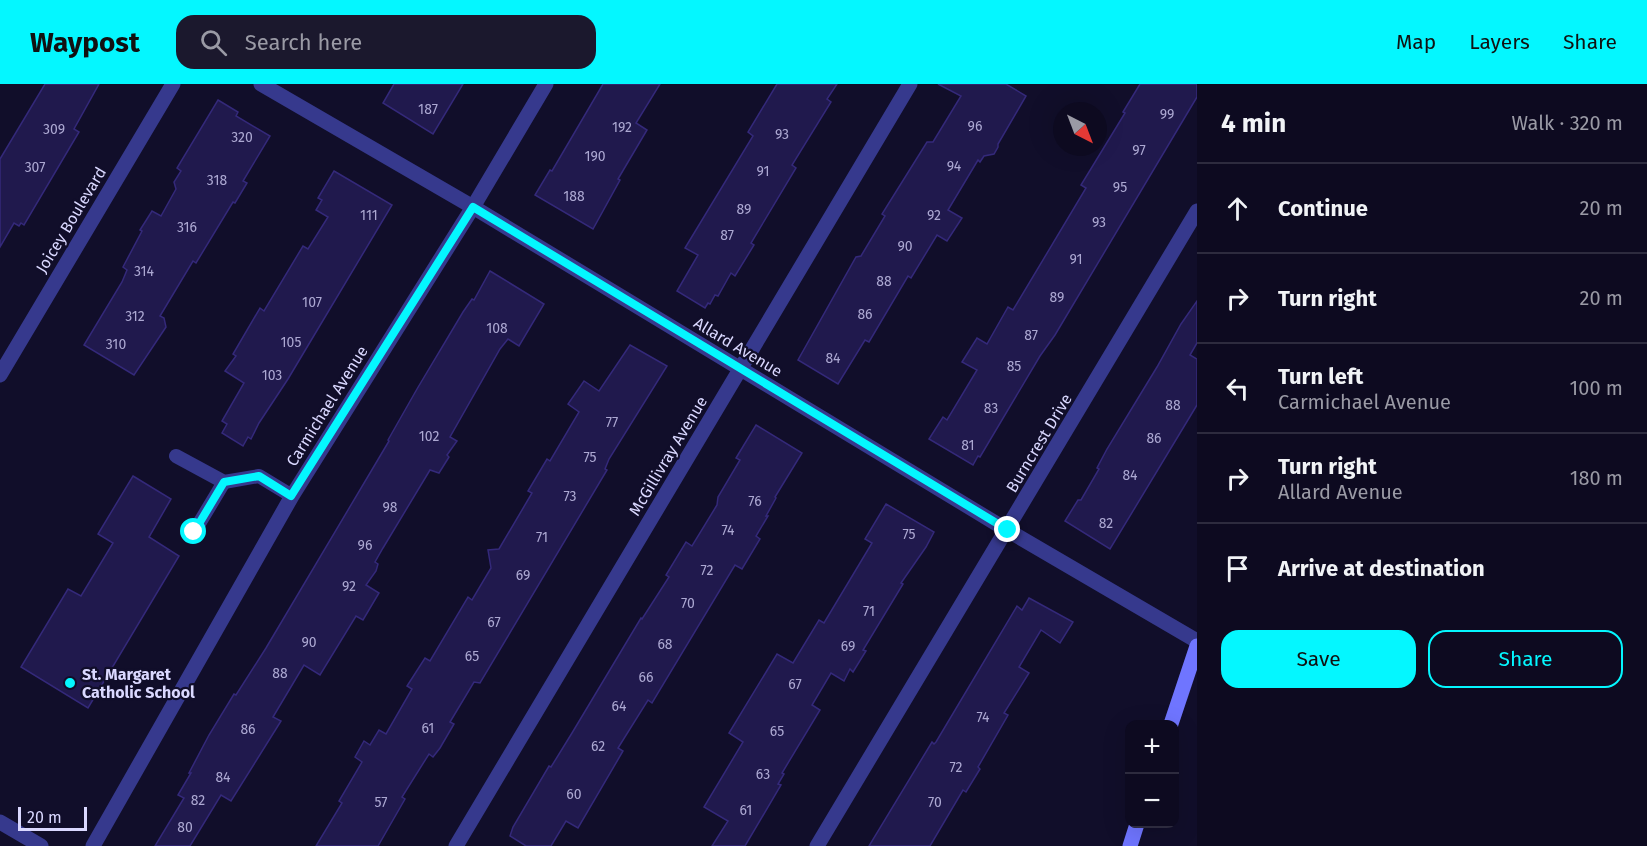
<!DOCTYPE html>
<meta charset="utf-8">
<style>
:root{--surface:#0d0a20;--page:#1b182d;--text:#f1f3f6;--muted:#9a9aa5;--line:#2d2b3e;--accent:#04f7ff}
body{margin:0;font-family:"Fira Sans",sans-serif;background:var(--page);color:var(--text)}
.controls{position:absolute;right:18px;bottom:18px;display:grid;overflow:hidden;border-radius:12px;box-shadow:0 6px 24px #0002}
.controls button{width:54px;height:54px;display:grid;place-items:center;padding:0;border:0;border-bottom:2px solid var(--line);background:var(--surface);color:var(--text);font:30px sans-serif}
.compass{position:absolute;left:1053px;top:18px;width:54px;height:54px;border-radius:50%;background:var(--surface);box-shadow:0 6px 24px #0002;rotate:138deg}
.scale{position:absolute;left:18px;bottom:15px;width:69px;box-sizing:border-box;padding-left:6px;border:3px solid #dad8ff;border-top:0;font-size:16px;line-height:21px;white-space:nowrap;color:#dad8ff;-webkit-text-stroke:4px #110e2a;paint-order:stroke}
.stop{position:absolute;width:18px;height:18px;margin:-14px;border:4px solid #04f7ff;border-radius:50%;background:#fff}
.stop.end{background:#04f7ff;border-color:#fff;box-shadow:0 2px 6px #0008}
.list{margin:0;padding:0;list-style:none}
h2{display:flex;justify-content:space-between;align-items:center;height:78px;margin:0;padding:0 24px;font-size:26px}
h2 small{font-size:20px;font-weight:400;color:var(--muted)}
.list li{display:grid;grid-template-columns:39px 1fr auto;gap:18px;align-items:center;box-sizing:border-box;height:90px;padding:0 24px;border-top:2px solid var(--line)}
.list b{display:block;font-size:22px;white-space:nowrap}
.list p{margin:0;font-size:20px;white-space:nowrap;color:var(--muted)}
.list em{font-size:20px;font-style:normal;color:var(--muted)}
.actions{display:flex;gap:12px;padding:18px 24px}
.actions a{flex:1;padding:14px 0;border:2px solid var(--accent);border-radius:18px;text-align:center;font-size:21px;color:var(--accent)}
.actions .main{background:var(--accent);color:#111}
.icon{flex:none;width:33px;height:33px;fill:none;stroke:currentColor;stroke-width:2;stroke-linecap:round;stroke-linejoin:round}
.map{position:relative;flex:none;width:1197px;height:762px;overflow:hidden}
header{display:flex;align-items:center;gap:36px;box-sizing:border-box;height:84px;padding:0 30px;background:var(--accent);color:#111}
header strong{font-size:28px}
nav{display:flex;gap:33px;margin-inline-start:auto;font-size:21px}
.search{width:420px;height:54px;background:var(--page);display:flex;align-items:center;gap:15px;box-sizing:border-box;padding:0 21px;border-radius:18px;color:var(--muted);font-size:22px}
main{display:flex}
aside{flex:1;background:var(--surface)}
.map>svg:first-child{display:block}
</style>
<header>
<strong>Waypost</strong>
<div class="search"><svg class="icon" aria-label="search" viewBox="0 0 24 24"><circle cx="10" cy="10" r="6"/><path d="M15 15l6 6"/></svg>Search here</div>
<nav><a>Map</a><a>Layers</a><a>Share</a></nav>
</header>
<main>
<div class="map">
<svg width="1197" height="762" viewBox="0 0 1197 762">
<rect width="100%" height="100%" fill="#110e2a"/>
<!-- building -->
<g fill="#20194d" stroke="#34297a" stroke-width="1.5">
<path d="M45 0H99L74 45 79 48 24 141 21 139 19 142 14 139 0 163V75Z"/>
<path d="M394 0H463L433 50 383 19Z"/>
<path d="M603 0H660L636 39 647 46 618 95 620 96 593 145 535 111 550 86 552 87Z"/>
<path d="M777 0H837L827 15 831 18 792 81 796 84 751 159 754 161 735 192 731 189 718 212 715 211 710 220 708 219 705 224 677 207 698 171 685 164 753 52 748 48Z"/>
<path d="M938 0H1006L1026 12 998 60V63L994 70 984 72 980 78 978 76 948 126 962 134 947 157 937 151 911 194 908 192 869 258 865 256 838 300 798 276 856 173 861 172 885 132 882 130 927 58H933L961 12Z"/>
<path d="M1140 0H1197V13L1055 251 1040 272 980 373 978 372 973 381 929 355 943 333 947 336 977 286 962 278 977 254 987 260 1008 223 1013 226 1086 104 1081 101 1125 29 1123 28Z"/>
<path d="M218 16 238 28 236 32 270 52 243 97 247 99 235 119 233 118 196 179 193 177 160 232 164 234 166 243 134 291 84 261 122 198 127 186 123 183 142 147 140 146 152 127 161 132 176 105 174 98 181 87 177 84Z"/>
<path d="M334 87 392 121 288 295 259 339 251 355 248 353 243 362 222 349 227 340 222 337 244 299 225 287 236 272 233 270 260 224 264 227 303 162 308 165 328 133 316 126 322 116 318 114Z"/>
<path d="M490 187 544 220 519 262 508 255 500 265 450 353 457 357 447 371 449 373 439 389 430 386 383 464 375 478 378 480 376 487 366 501 379 509 363 536 356 532 320 591 304 581 273 633 281 637 231 717 221 711 190 762H155L184 714 178 711 191 689H189L209 651 234 610 236 611 266 564 389 357 388 356 417 305 463 228 472 215 474 216Z"/>
<path d="M1197 217V259L1190 271 1197 275V321L1110 465 1065 437 1078 416H1081L1099 385 1097 384 1107 365 1157 283 1181 240Z"/>
<path d="M630 261 667 282 609 375 605 385 607 386 480 599 474 598 450 638 454 640 440 664 433 673 429 670 402 713 405 715 378 762H316L342 719 339 717 362 678 355 673 364 657 370 661 379 646 386 650 412 605 407 602 425 574 430 577 468 513 472 516 491 484 488 466 499 465 532 409 528 407 534 397 547 375 550 377 579 328 568 320 584 297 599 307Z"/>
<path d="M756 341 802 369 775 413 776 414 766 432H768L756 452 760 455 742 485 735 481 652 619 648 616 618 664 623 667 578 744 566 737 551 762H526L510 752 513 743 549 682 551 683 572 649 641 534 642 535 669 493 666 491 686 458 692 462 717 421 718 413 740 376 736 374Z"/>
<path d="M133 392 171 415 149 453 179 472 88 624 21 583 68 505 81 512 113 459 98 450Z"/>
<path d="M886 420 934 448 926 463 901 499 903 500 863 566 866 567 853 588 850 585 844 597 831 589 812 621 820 626 782 689 784 690 778 700 781 701 745 762H712L728 737 704 723 743 658 729 649 777 570 793 579 819 536 824 539 872 459 865 455Z"/>
<path d="M1029 514 1073 538 1060 559 1041 546 1019 583 1029 589 1004 629 1008 631 978 683 980 685 966 708 963 706 930 762H869L932 658 934 660 936 658 1017 522 1022 526Z"/>
</g>
<g fill="none" stroke-linecap="round" stroke-linejoin="round">
<!-- lane -->
<g stroke="#36398d" stroke-width="14">
<path d="M176 372 224 398 259 392 292 412"/>
<path d="M194 448 224 398"/>
</g>
<!-- street -->
<g stroke="#36398d" stroke-width="15">
<path d="M261 0 473 123 1007 446 1197 557"/>
<path d="M0 291 173 0"/>
<path d="M0 738 41 762"/>
<path d="M93 762 292 412 473 123 546 0"/>
<path d="M456 762 910 0"/>
<path d="M817 762 1197 127"/>
</g>
<!-- secondary -->
<g stroke="#6f75ff" stroke-width="15">
<path d="M1171 640 1197 562"/>
<path d="M1130 762 1137 740"/>
</g>
</g>
<g fill="none" stroke-linecap="round" stroke-linejoin="round">
<!-- route -->
<path stroke="#04f7ff" stroke-width="8" d="M194 448 224 398 259 392 291 412 473 123 1008 446"/>
</g>
<!-- markers -->
<circle fill="#04f7ff" stroke="#110e2a" stroke-width="2" cx="70" cy="599" r="6"/>
<g text-anchor="middle" dominant-baseline="central" stroke-width="4.5" stroke-linejoin="round" paint-order="stroke">
<!-- number labels -->
<g font-size="14" fill="#aca8d2">
<text x="428" y="25">187</text>
<text x="1167" y="30">99</text>
<text x="975" y="42">96</text>
<text x="622" y="43">192</text>
<text x="54" y="45">309</text>
<text x="782" y="50">93</text>
<text x="242" y="53">320</text>
<text x="1139" y="66">97</text>
<text x="595" y="72">190</text>
<text x="954" y="82">94</text>
<text x="35" y="83">307</text>
<text x="763" y="87">91</text>
<text x="217" y="96">318</text>
<text x="1120" y="103">95</text>
<text x="574" y="112">188</text>
<text x="744" y="125">89</text>
<text x="369" y="131">111</text>
<text x="934" y="131">92</text>
<text x="1099" y="138">93</text>
<text x="187" y="143">316</text>
<text x="727" y="151">87</text>
<text x="905" y="162">90</text>
<text x="1076" y="175">91</text>
<text x="144" y="187">314</text>
<text x="884" y="197">88</text>
<text x="1057" y="213">89</text>
<text x="312" y="218">107</text>
<text x="865" y="230">86</text>
<text x="135" y="232">312</text>
<text x="497" y="244">108</text>
<text x="1031" y="251">87</text>
<text x="291" y="258">105</text>
<text x="116" y="260">310</text>
<text x="833" y="274">84</text>
<text x="1014" y="282">85</text>
<text x="272" y="291">103</text>
<text x="1173" y="321">88</text>
<text x="991" y="324">83</text>
<text x="612" y="338">77</text>
<text x="429" y="352">102</text>
<text x="1154" y="354">86</text>
<text x="968" y="361">81</text>
<text x="590" y="373">75</text>
<text x="1130" y="391">84</text>
<text x="570" y="412">73</text>
<text x="755" y="417">76</text>
<text x="390" y="423">98</text>
<text x="1106" y="439">82</text>
<text x="728" y="446">74</text>
<text x="909" y="450">75</text>
<text x="542" y="453">71</text>
<text x="365" y="461">96</text>
<text x="707" y="486">72</text>
<text x="523" y="491">69</text>
<text x="349" y="502">92</text>
<text x="688" y="519">70</text>
<text x="869" y="527">71</text>
<text x="494" y="538">67</text>
<text x="309" y="558">90</text>
<text x="665" y="560">68</text>
<text x="848" y="562">69</text>
<text x="472" y="572">65</text>
<text x="280" y="589">88</text>
<text x="646" y="593">66</text>
<text x="795" y="600">67</text>
<text x="619" y="622">64</text>
<text x="983" y="633">74</text>
<text x="428" y="644">61</text>
<text x="248" y="645">86</text>
<text x="777" y="647">65</text>
<text x="598" y="662">62</text>
<text x="956" y="683">72</text>
<text x="763" y="690">63</text>
<text x="223" y="693">84</text>
<text x="574" y="710">60</text>
<text x="198" y="716">82</text>
<text x="381" y="718">57</text>
<text x="935" y="718">70</text>
<text x="746" y="726">61</text>
<text x="185" y="743">80</text>
</g>
<!-- street labels -->
<g font-size="16" fill="#dad8ff" stroke="#110e2a">
<text transform="translate(71 136) rotate(-59)">Joicey Boulevard</text>
<text transform="translate(738 263) rotate(31)">Allard Avenue</text>
<text transform="translate(327 322) rotate(-58)">Carmichael Avenue</text>
<text transform="translate(1039 359) rotate(-59)">Burncrest Drive</text>
<text transform="translate(668 372) rotate(-59)">McGillivray Avenue</text>
</g>
<!-- poi labels -->
<g font-size="16" font-weight="bold" fill="#dad8ff" stroke="#110e2a" text-anchor="start">
<text x="82" y="590">St. Margaret<tspan x="82" dy="18">Catholic School</tspan></text>
</g>
</g>
</svg>
<div class="controls">
<button>+</button>
<button>−</button>
</div>
<svg class="compass" viewBox="-18 -18 36 36"><path d="M0-13l5 13h-10z" fill="#e53935"/><path d="M0 13l5-13h-10z" fill="#9a9aa5"/></svg>
<div class="scale">20 m</div>
<div class="stop" style="left:194px;top:448px"></div>
<div class="stop end" style="left:1008px;top:446px"></div>
</div>
<aside>
<h2>4 min<small>Walk · 320 m</small></h2>
<ul class="list">
<li><svg class="icon" aria-label="ahead" viewBox="0 0 24 24"><path d="M12 20V5M6 11l6-6 6 6"/></svg><div><b>Continue</b></div><em>20 m</em></li>
<li><svg class="icon" aria-label="right" viewBox="0 0 24 24"><path d="M7 20v-9h11M14 6l5 5-5 5"/></svg><div><b>Turn right</b></div><em>20 m</em></li>
<li><svg class="icon" aria-label="left" viewBox="0 0 24 24"><path d="M17 20v-9H6M10 6l-5 5 5 5"/></svg><div><b>Turn left</b><p>Carmichael Avenue</p></div><em>100 m</em></li>
<li><svg class="icon" aria-label="right" viewBox="0 0 24 24"><path d="M7 20v-9h11M14 6l5 5-5 5"/></svg><div><b>Turn right</b><p>Allard Avenue</p></div><em>180 m</em></li>
<li><svg class="icon" aria-label="arrive" viewBox="0 0 24 24"><path d="M6 21V4h12l-3 4 3 4H6"/></svg><div><b>Arrive at destination</b></div></li>
</ul>
<div class="actions"><a class="main">Save</a><a>Share</a></div>
</aside>
</main>
